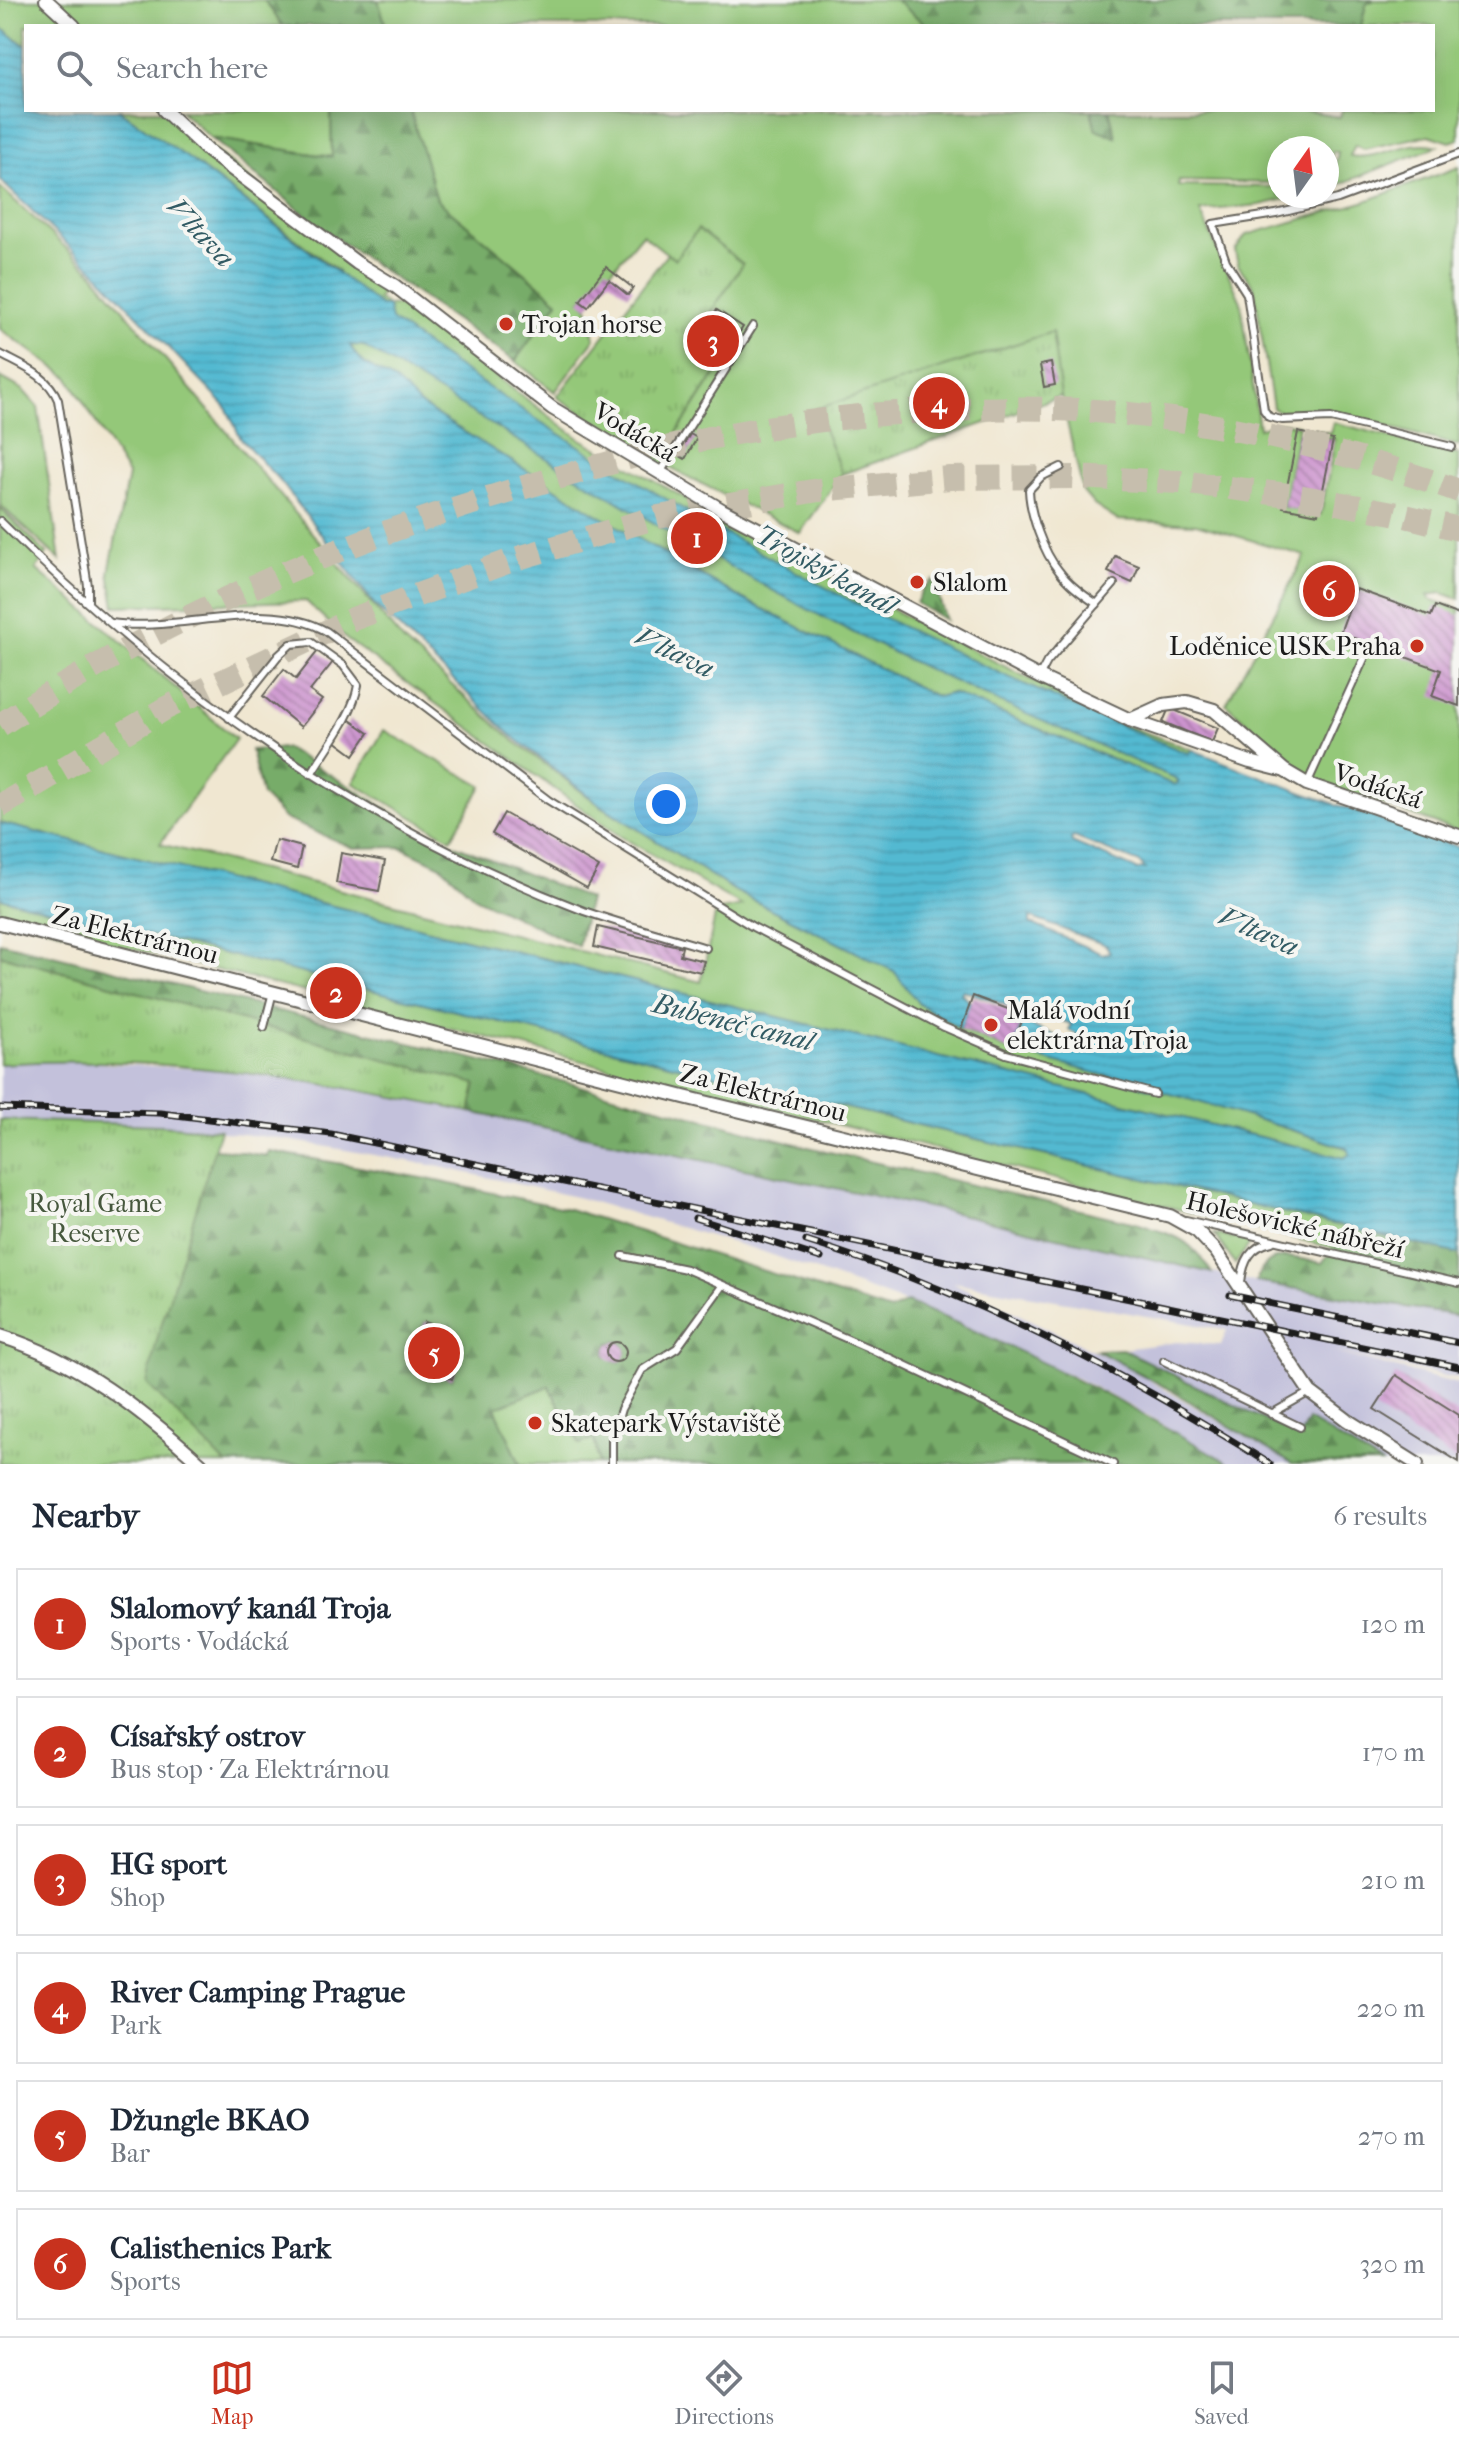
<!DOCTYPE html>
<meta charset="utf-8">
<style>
:root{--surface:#fff;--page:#f2f2f3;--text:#1f2937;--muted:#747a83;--line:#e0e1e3;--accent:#c8321e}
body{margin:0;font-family:"IM FELL French Canon",serif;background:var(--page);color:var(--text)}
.compass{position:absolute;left:1267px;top:136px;width:72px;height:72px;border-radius:50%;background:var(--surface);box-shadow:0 4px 20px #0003;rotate:14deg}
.you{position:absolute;left:666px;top:804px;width:28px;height:28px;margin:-20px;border:6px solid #fff;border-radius:50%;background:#1a73e8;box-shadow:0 0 0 12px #1a73e833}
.badge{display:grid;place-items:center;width:52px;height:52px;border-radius:50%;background:var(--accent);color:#fff;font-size:26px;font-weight:700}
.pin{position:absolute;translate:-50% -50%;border:4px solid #fff;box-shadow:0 2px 8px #0006}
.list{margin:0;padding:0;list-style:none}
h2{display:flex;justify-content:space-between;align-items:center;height:104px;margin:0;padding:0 32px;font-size:34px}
h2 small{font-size:26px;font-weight:400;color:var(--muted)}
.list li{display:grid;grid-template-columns:52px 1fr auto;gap:24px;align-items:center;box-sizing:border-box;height:112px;margin:0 16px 16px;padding:0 16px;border:2px solid var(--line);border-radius:0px}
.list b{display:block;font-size:30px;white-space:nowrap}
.list p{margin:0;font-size:26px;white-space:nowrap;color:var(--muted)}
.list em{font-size:26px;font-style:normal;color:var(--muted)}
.icon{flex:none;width:44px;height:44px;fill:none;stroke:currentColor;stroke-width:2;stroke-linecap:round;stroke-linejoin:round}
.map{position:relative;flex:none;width:1459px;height:1464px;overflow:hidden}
.search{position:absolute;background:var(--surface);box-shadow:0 4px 20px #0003;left:24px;right:24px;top:24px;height:88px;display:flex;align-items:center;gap:20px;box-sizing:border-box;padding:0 28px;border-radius:0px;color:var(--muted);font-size:30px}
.sheet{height:872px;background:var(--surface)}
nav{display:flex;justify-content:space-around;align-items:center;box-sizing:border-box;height:112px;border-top:2px solid var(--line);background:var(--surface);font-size:22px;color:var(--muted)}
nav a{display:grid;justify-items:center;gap:4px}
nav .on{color:var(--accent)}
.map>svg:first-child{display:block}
</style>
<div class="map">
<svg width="1459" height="1464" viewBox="0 0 1459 1464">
<defs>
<pattern id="forest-firs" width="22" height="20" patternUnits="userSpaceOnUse" patternTransform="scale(2)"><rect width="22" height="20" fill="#77ac69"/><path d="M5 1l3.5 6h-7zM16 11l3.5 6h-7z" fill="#618b56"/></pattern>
<pattern id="park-tufts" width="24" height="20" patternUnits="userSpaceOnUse" patternTransform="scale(2)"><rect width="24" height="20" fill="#94c879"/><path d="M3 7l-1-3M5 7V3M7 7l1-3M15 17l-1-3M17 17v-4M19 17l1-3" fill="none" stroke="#7fab68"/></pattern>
<pattern id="water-rules" width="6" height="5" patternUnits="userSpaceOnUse" patternTransform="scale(2)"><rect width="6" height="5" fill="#53b9d1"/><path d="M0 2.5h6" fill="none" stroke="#489eb3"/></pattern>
<pattern id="building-back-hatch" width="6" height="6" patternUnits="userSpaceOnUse" patternTransform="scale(2)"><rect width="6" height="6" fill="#cc93ce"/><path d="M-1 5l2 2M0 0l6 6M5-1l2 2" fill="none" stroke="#a577a6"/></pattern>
</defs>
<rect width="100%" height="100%" fill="#f6f6f2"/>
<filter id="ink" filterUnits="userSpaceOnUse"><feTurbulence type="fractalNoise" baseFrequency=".0125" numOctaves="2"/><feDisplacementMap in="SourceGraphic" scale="16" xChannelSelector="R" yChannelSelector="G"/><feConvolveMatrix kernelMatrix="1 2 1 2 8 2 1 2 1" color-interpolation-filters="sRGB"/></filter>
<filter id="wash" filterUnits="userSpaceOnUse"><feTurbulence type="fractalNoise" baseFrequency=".006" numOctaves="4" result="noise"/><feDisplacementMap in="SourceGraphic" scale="32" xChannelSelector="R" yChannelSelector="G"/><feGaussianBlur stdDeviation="1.8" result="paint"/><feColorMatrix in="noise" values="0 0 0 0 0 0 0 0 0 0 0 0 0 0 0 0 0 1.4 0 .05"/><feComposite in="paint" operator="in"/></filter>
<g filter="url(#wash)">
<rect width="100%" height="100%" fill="#f0e7d1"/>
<!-- industrial -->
<path fill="#c3c1db" d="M58 1061 217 1070 330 1085 391 1096 946 1211 1255 1282 1459 1316V1379L1329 1351 1459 1384V1464H1381L1309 1420 1299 1437 1122 1349 1177 1342 1221 1345 1227 1330 952 1282 1123 1365 1292 1464H1230L1149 1416 1079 1379 932 1312 761 1251 580 1198 436 1166 277 1138 160 1125 0 1120V1064Z"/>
<!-- green -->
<g fill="#94c879" stroke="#58724a" stroke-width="2">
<path d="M0 0H46L74 26H26V46L0 27Z"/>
<path d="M57 0H264L283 26H86Z"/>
<path d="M378 0H895L928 26H386Z"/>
<path d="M1374 0H1459V139L1450 142 1429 135 1364 149 1355 145 1350 156C1381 161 1407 137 1438 146L1327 189V181L1332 180 1338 152 1333 151 1327 176V148H1279V183L1179 181 1178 186 1279 187V196H1299L1260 205 1200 211 1241 302 1259 428 1281 423 1299 425 1283 507 1321 514 1335 440 1311 432 1312 429 1330 433 1333 422 1459 455V599L1442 593 1428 595 1430 599 1459 609V832L1310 778 1226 704 1305 556 1196 524 1117 520 1094 505 1083 492 1061 396 842 474 800 533 658 462 720 367 689 346 742 265 674 259 642 234 611 271 581 300 588 307 595 338 555 392 515 361 558 301 437 200 410 110H1091L1096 129 1116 136 1109 110H1296L1340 117 1342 110H1433V26H1361L1366 4Z"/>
<path d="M119 110H164L386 287 378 299 388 306 400 305 579 438 794 560 1111 720 1193 750 1188 753 1179 782 1174 785 952 693 937 697 739 597 600 516 419 404 395 381 376 372 356 358 350 344 338 271 192 161Z"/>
<path d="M180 110H331L332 157 211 138Z"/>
<path d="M1459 167V446L1321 409 1282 413 1273 408 1254 287 1238 265 1235 251 1246 235 1363 202Z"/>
<path d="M0 187 91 271 404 642 514 741 598 804 735 891 894 971 919 1004 961 1029 1011 1051 1179 1094 1347 1148 1350 1154 1344 1158 0 823V508L47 554 36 569 236 739 160 844 701 982 716 911 742 906 620 836 346 639 306 601 115 606 109 573 128 475 68 377 0 329Z"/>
<path d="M0 377 22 389 38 407 60 560 0 505Z"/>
<path d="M384 730 482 786 451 839 353 783Z"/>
<path d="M0 898 843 1107 1370 1233 1333 1248 0 916Z"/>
<path d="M1214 1234 1251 1242 1235 1264Z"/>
<path d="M549 1386 579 1443 594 1438 599 1464H520L495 1408Z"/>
</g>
<!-- forest -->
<g fill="url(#forest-firs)" stroke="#4a6442" stroke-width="2" fill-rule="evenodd">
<path d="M264 0H378L386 26H283Z"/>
<path d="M895 0H1374L1366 4 1361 26H928Z"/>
<path d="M331 110H410L437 200 558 301 515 361 324 230 211 138 332 157Z"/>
<path d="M1091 110H1109L1116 137 1096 129Z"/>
<path d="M933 580 946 620 916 603 923 589Z"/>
<path d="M286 748 430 835 589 899 578 946 476 898 441 866 401 847 353 848 285 819 262 796 251 750Z"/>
<path d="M0 942 535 1074 804 1146 1136 1223C1177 1237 1187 1235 1212 1273L946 1211 470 1112 475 1084 0 955Z"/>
<path d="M99 1141 229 1150 267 1156 268 1151 422 1178 569 1209 890 1311 907 1302C1020 1348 1125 1402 1230 1464H599L594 1438 580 1444 549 1386 495 1408 520 1464H215L130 1383ZM425 1322 452 1332 445 1350 460 1356 452 1379 411 1364ZM616 1341 622 1343 626 1352 621 1361 615 1362 606 1356V1350L609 1343Z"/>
<path d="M1370 1233 1459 1254V1316L1256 1282C1267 1247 1293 1258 1322 1263L1333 1248Z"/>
<path d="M1122 1349 1299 1437 1308 1420 1381 1464H1292L1167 1388 1096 1350Z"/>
</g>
<!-- park -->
<g fill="url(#park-tufts)" stroke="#58724a" stroke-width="2">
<path d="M698 229 743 264 689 345 720 366 658 462 557 397 667 254 675 259Z"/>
<path d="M1052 332 1061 396 842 474 816 409Z"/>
<path d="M0 955 476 1084 470 1112C317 1080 157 1053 0 1064Z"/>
<path d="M0 1120 160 1125 220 1130 158 1336 147 1384 226 1464H0Z"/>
</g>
<!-- water -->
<path fill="url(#water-rules)" stroke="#386a76" stroke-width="2" fill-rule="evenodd" d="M0 27 26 46V110H119L192 161 381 306H388L391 320C635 495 903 640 1182 751L1188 753 1193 750 1303 793 1459 847V1254L843 1107 0 898V823L1344 1158 1350 1154 1347 1148C1236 1111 1125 1080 1011 1051L1022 1022 1065 1040 1073 1041 1078 1035 1069 1030 1071 1024 1043 1013 1033 1006 1029 1013 963 990 961 993 971 1003 961 1029 919 1004 894 971 735 891 599 804 511 735 375 605 281 482 241 439 226 407 92 268 0 180ZM350 345 363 346C526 444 686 549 856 634 961 687 1069 733 1177 779L1179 782 1174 785 952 693 937 697 739 597 600 516 419 404C411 396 403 387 395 381 376 369 360 366 350 345ZM1074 837 1140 863 1145 869 1137 870 1072 842 1071 839ZM1030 917 1106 945 1110 952 1102 954 1030 923Z"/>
<g id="blocks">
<!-- building -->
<g fill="url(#building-back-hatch)">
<path d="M606 267 633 288 628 295 609 280 588 307 580 301Z"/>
<path d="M717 310 743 327 719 363 693 346Z"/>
<path d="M1051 363 1055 385 1044 387 1040 365Z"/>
<path d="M1298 432 1333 440 1318 514 1283 507Z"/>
<path d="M690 434 697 438 685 459 678 455Z"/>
<path d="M1115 556 1139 566 1132 583 1108 572Z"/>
<path d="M1356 589 1431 616 1435 606 1459 615V706L1432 696 1441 670 1340 633Z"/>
<path d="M318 651 333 662 310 691 322 700 301 727 263 696 284 669 296 679Z"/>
<path d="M1169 708 1218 728 1212 742 1163 722Z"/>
<path d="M350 720 369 733 354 755 335 741Z"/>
<path d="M504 813 599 867 587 888 492 834Z"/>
<path d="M276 840 302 847 297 869 270 862Z"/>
<path d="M341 853 385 861 379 891 336 883Z"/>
<path d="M598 927 682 947 680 955 704 961 701 972 594 947Z"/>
<path d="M973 996 1024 1015 1011 1051 961 1029Z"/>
<path d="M425 1322 452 1332 445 1350 460 1356 452 1379 411 1364Z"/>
<circle cx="616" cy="1352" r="10"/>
<path d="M1396 1375 1459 1415V1462L1374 1409Z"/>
</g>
</g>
</g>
<g filter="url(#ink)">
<use href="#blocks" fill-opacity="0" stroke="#66635b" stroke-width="2"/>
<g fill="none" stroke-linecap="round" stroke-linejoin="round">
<!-- highway-tunnel -->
<g stroke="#c6bead" stroke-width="24" stroke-dasharray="24 12" stroke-linecap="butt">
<path d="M0 725C169 614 358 533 553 479 604 465 656 449 709 438 822 416 939 406 1053 409 1189 413 1332 445 1459 491"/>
<path d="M0 806 166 708 353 619 515 559 658 517 819 490 950 478 1073 477 1180 482 1297 496 1393 513 1459 529"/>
</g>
<!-- lane casing -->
<g stroke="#66635b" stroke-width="10">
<g id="lane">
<path d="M0 354C22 366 48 375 58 400L88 586V603"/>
<path d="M1452 447 1331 418 1282 420 1269 417 1264 410 1247 294 1226 261 1213 224 1276 214 1338 199 1459 154"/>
<path d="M1061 467 1041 477 1029 490C1030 514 1043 552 1059 571 1069 585 1083 595 1097 604"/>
<path d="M660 473 753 326"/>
<path d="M0 521C168 688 362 827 584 911 624 925 666 936 706 948"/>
<path d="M111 623C178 633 266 597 326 631L548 800 753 927 944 1027 1006 1054 1155 1094"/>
<path d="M1039 677 1047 662 1114 584"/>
<path d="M229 718 278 656 291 644 311 642 343 665 358 685C353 716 327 747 311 774"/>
<path d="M1307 784 1369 648"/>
<path d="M264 1027 273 992"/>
<path d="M1186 1220 1459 1283"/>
<path d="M623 1256 686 1269 873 1350 1113 1464"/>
<path d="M1241 1283C1243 1262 1250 1246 1272 1242"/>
<path d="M1164 1361 1300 1427"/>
<path d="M1271 1414 1310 1392"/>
<path d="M612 1464V1440L621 1409 642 1370 677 1348 722 1286"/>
</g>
</g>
<!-- street casing -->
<g stroke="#66635b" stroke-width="16">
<g id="street">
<path d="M46 0 74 26"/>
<path d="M164 110 208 151 357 263 395 286 552 408 722 510 1039 677 1130 720 1163 705 1187 702 1214 710 1285 771 1307 784 1459 836"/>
<path d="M1130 720 1250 762 1282 770"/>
<path d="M0 923 684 1097 1170 1216 1197 1231 1216 1251 1310 1392 1347 1420 1417 1464"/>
<path d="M0 1336C78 1360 142 1410 201 1464"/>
</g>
</g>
<!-- lane -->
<use href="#lane" stroke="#fff" stroke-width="6"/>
<!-- street -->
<use href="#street" stroke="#fff" stroke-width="12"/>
<!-- rail casing -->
<g stroke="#1c1c1c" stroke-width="7">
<g id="rail">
<path d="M0 1108 160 1113 331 1134 1459 1367"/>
<path d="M695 1218 821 1258"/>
<path d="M806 1241C970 1291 1125 1373 1270 1464"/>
<path d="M1230 1295 1459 1343"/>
</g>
</g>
<!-- rail -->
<use href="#rail" stroke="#f6f6f2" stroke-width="4" stroke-dasharray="12" stroke-linecap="butt"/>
</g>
</g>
<!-- markers -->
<g fill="#c8321e" stroke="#f6f6f2" stroke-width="3">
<circle cx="506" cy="324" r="8"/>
<circle cx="917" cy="582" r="8"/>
<circle cx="1417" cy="646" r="8"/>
<circle cx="991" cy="1025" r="8"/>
<circle cx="535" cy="1423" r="8"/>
</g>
<g text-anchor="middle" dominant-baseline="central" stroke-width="8" stroke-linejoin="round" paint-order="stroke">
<!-- poi labels -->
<g font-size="26" fill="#1c1c1c" stroke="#f6f6f2" text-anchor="start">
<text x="522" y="324">Trojan horse</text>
<text x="933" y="582">Slalom</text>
<text x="1401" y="646" text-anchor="end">Loděnice USK Praha</text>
<text x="1007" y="1010">Malá vodní<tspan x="1007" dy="30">elektrárna Troja</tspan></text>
<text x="551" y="1423">Skatepark Výstaviště</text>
</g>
<!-- street labels -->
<g font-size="26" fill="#1c1c1c" stroke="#f6f6f2">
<text transform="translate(635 432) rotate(31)">Vodácká</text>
<text transform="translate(1378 786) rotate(19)">Vodácká</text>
<text transform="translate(135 935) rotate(14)">Za Elektrárnou</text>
<text transform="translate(763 1093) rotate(14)">Za Elektrárnou</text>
<text transform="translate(1295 1225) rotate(13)">Holešovické nábřeží</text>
</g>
<!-- park labels -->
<g font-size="26" fill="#46583d" stroke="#f6f6f2">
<text x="95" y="1203">Royal Game<tspan x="95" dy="30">Reserve</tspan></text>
</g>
<!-- water labels -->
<g font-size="28" font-style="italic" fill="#325b64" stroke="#f6f6f2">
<text transform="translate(201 232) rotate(47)">Vltava</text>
<text transform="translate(826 570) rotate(29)">Trojský kanál</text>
<text transform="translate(675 652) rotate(26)">Vltava</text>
<text transform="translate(1259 931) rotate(24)">Vltava</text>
<text transform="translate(733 1022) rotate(14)">Bubeneč canal</text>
</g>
</g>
</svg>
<svg class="compass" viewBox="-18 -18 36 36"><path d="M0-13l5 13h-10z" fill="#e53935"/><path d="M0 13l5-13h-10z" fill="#747a83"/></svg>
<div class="you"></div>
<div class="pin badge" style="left:697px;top:538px">1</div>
<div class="pin badge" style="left:336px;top:993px">2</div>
<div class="pin badge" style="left:713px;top:341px">3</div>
<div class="pin badge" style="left:939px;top:403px">4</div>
<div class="pin badge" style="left:434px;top:1353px">5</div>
<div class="pin badge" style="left:1329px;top:591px">6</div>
<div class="search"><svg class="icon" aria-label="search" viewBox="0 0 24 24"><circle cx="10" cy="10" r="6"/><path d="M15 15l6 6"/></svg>Search here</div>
</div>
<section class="sheet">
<h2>Nearby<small>6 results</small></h2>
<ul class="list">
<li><span class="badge">1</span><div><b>Slalomový kanál Troja</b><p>Sports · Vodácká</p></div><em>120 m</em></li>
<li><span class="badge">2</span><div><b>Císařský ostrov</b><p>Bus stop · Za Elektrárnou</p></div><em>170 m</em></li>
<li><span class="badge">3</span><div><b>HG sport</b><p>Shop</p></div><em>210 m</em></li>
<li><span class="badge">4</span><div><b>River Camping Prague</b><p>Park</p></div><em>220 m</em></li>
<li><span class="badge">5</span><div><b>Džungle BKAO</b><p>Bar</p></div><em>270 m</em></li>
<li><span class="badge">6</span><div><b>Calisthenics Park</b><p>Sports</p></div><em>320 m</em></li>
</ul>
</section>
<nav>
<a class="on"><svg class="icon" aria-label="map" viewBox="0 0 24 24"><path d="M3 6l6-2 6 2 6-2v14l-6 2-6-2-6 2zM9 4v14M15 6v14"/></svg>Map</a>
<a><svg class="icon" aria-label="directions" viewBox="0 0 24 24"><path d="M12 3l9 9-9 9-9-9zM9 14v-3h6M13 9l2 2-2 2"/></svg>Directions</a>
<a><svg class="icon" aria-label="saved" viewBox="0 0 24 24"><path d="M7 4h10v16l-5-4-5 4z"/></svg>Saved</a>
</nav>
